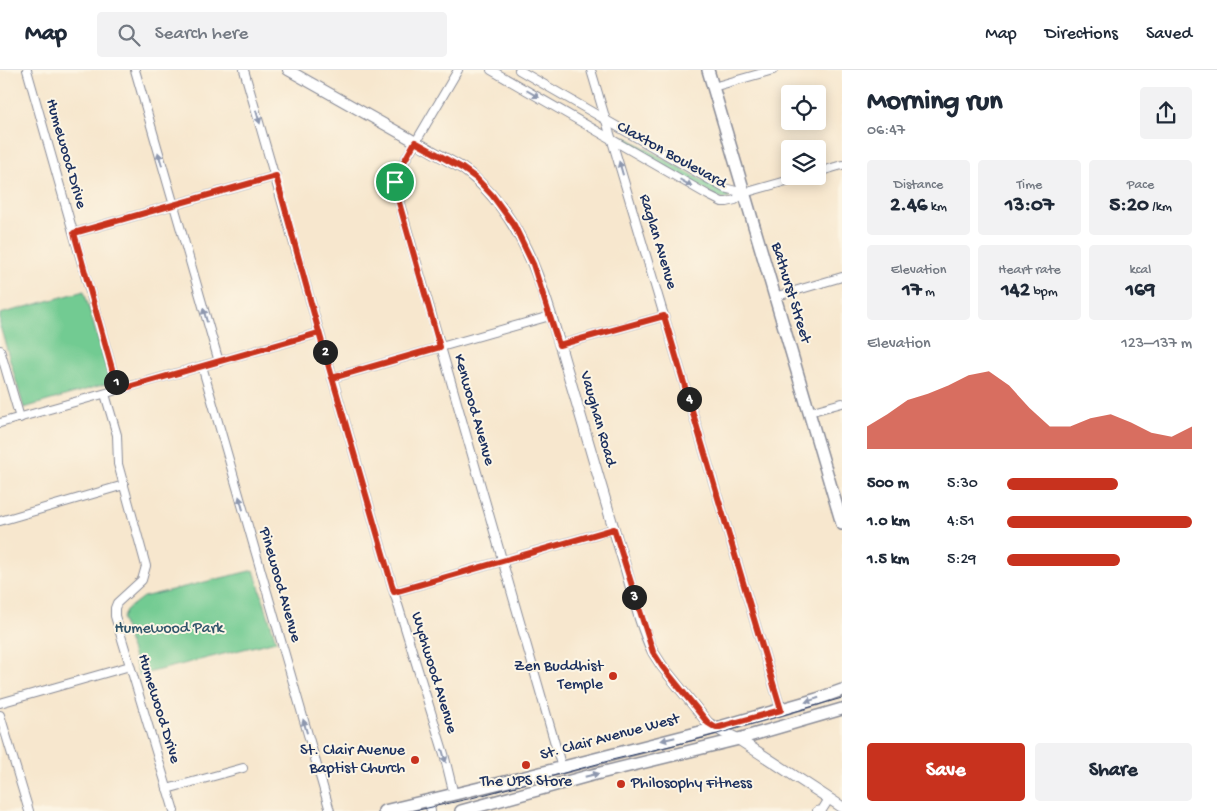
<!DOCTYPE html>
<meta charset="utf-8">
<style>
body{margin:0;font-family:"Gochi Hand",sans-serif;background:#f2f2f3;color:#1f2937;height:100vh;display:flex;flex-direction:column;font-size:19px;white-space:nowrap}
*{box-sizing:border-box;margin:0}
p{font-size:16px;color:#747a83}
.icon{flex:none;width:28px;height:28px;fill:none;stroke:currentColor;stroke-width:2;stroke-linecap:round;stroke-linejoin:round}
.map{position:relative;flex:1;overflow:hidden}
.drawer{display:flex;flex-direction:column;background:#fff;width:375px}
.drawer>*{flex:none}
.controls{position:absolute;left:781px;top:15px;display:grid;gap:10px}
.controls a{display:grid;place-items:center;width:45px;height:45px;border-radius:5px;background:#fff;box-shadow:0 2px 12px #0003;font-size:25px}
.pin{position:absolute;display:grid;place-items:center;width:42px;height:42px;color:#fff;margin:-21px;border:2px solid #fff;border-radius:50%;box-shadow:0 1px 5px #0007}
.km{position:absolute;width:25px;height:25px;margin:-12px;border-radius:50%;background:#222;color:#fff;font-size:14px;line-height:25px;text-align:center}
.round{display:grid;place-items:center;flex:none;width:52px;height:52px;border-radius:5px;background:#f2f2f3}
.overview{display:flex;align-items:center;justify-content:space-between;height:85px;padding:0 25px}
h1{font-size:28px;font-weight:700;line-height:38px}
.figures{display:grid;grid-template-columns:repeat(3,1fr);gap:8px;height:85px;padding:5px 25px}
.figures div{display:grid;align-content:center;border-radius:5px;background:#f2f2f3;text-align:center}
.figures b{font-size:21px;font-weight:700}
.figures small{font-size:14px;font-weight:400}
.figures p{font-size:14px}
.chart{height:140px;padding:10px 25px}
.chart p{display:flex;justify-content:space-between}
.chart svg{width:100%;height:90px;margin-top:5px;fill:#c8321e;opacity:.7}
.primary-button{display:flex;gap:10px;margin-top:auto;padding:10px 25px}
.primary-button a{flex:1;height:58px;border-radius:5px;background:#c8321e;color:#fff;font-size:20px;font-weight:700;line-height:58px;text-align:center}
.primary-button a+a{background:#f2f2f3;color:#1f2937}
ul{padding:0 25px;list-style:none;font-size:16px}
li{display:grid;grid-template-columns:80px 60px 1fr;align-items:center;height:38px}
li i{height:12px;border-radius:6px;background:#c8321e}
header{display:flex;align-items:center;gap:30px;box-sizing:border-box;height:70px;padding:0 25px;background:#fff;border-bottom:1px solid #e0e1e3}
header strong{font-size:24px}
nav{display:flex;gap:28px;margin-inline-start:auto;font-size:18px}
.search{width:350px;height:45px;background:#f2f2f3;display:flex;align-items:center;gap:12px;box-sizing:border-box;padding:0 18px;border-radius:5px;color:#747a83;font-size:19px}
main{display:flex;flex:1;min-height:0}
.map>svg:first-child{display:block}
.green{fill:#72cb92;stroke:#467d78}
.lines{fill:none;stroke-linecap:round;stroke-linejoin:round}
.minor-casing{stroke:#898b96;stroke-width:10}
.tertiary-casing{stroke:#898b96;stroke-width:12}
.secondary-casing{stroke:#898b96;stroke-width:14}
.minor{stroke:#fff;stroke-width:8}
.tertiary{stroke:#fff;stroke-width:10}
.secondary{stroke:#fff;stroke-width:11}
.tram{stroke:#1b2f5e;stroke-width:1}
.oneway{fill:#8d97ae}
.route-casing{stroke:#fff;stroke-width:10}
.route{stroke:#c8321e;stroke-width:6}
.poi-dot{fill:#c8321e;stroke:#fcf5e5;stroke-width:2}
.labels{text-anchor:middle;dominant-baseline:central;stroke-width:4;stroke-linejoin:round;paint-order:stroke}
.street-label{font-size:16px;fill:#1b2f5e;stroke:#fcf5e5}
.park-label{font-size:16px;fill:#31566b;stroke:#fcf5e5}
.poi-label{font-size:16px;fill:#1b2f5e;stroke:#fcf5e5;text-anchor:end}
</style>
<header>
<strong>Map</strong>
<div class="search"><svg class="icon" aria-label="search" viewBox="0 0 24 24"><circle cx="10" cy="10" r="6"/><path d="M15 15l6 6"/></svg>Search here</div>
<nav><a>Map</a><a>Directions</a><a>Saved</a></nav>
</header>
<main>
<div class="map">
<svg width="842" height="741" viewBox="0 0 842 741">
<rect width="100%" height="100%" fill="#fcf5e5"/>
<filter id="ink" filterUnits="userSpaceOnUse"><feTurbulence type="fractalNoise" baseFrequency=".02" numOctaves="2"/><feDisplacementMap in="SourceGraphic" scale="10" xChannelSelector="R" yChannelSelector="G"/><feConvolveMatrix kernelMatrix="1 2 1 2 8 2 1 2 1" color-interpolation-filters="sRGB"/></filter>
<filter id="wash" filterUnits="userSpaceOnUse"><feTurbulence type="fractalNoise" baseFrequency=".0096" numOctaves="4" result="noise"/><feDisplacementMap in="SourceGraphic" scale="20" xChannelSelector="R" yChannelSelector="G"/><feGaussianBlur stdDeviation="1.12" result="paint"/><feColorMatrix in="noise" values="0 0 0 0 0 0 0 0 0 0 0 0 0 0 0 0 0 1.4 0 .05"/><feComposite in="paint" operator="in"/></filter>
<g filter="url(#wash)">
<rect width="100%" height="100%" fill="#f7e7ce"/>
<g class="green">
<path d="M 624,66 L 705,112 L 710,113 L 731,127 L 727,129 L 719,128 L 628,75 L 629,74 L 624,70 Z"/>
<path d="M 84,221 L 109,308 L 109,313 L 24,338 L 0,256 L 0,244 Z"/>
<path d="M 254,500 L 276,571 L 139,605 L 122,549 L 126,540 L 143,527 Z"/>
</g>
</g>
<g filter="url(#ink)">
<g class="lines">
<defs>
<g id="minor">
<path d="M 27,0 L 118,320"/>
<path d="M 135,0 L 219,292"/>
<path d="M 244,0 L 394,522 L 444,684 L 454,725"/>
<path d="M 458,0 L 401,97 L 397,105 L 395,117 L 562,698"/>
<path d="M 491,0 L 708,125 L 722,132 L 727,132 L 735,130 L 744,123 L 804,106"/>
<path d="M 519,0 L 724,118 L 744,123"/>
<path d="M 591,0 L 781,640"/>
<path d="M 713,17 L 773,0"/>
<path d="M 818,102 L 842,95"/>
<path d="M 74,163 L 276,106"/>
<path d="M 774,227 L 842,207"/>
<path d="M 559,275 L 664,246"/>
<path d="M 0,280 L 20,348"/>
<path d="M 202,296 L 330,741"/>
<path d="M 332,308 L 550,246"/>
<path d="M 105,324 L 117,365 L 118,394 L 146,496 L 142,510 L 117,533 L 115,538 L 115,546 L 174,741"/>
<path d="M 809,342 L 842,333"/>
<path d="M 0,353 L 319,263"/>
<path d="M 0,451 L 124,415"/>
<path d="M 394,522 L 614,459"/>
<path d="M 0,633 L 130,596"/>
<path d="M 0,645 L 29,741"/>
<path d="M 167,719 L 243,698"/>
<path d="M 428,730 L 431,741"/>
<path d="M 817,741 L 822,740 L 829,729"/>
</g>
<path id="tertiary" d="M 288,0 L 462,98 C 527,145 546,229 568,303 C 587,367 605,431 625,496 C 633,524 640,555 653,582 L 662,596 L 708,653 L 723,662 L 738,669 L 842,737"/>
<g id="secondary">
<path d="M 708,0 L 842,454"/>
<path d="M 384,741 L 513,710 L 716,658 L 817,629 L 842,620"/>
<path d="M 461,741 L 588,706 L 735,670 L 842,639"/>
</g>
</defs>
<use href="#minor" class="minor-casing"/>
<use href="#tertiary" class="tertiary-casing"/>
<use href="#secondary" class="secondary-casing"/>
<use href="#minor" class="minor"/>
<use href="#tertiary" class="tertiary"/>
<use href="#secondary" class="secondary"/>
<path class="tram" d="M 414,741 L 468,729 L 612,690 L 703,668 L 842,628"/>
</g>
<defs><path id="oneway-solid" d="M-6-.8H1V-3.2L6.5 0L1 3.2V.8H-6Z" transform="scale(1.25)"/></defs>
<g class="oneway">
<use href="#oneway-solid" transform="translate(533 24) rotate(30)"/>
<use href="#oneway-solid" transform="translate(258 47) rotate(73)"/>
<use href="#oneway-solid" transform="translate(160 89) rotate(-106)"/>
<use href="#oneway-solid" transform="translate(621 98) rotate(-106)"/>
<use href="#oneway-solid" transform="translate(686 113) rotate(30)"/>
<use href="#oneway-solid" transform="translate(205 245) rotate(-106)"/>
<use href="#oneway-solid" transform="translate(241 433) rotate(-106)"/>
<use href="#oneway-solid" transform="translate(812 630) rotate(163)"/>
<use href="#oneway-solid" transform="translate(305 656) rotate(-106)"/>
<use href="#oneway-solid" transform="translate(668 669) rotate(167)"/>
<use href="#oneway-solid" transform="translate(444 686) rotate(74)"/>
<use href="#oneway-solid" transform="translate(592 705) rotate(-14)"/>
</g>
</g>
<g class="lines" filter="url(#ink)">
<defs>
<path id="route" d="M 395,112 L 396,122 L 440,277 L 332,308 L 319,263 L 118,320 L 74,163 L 276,106 L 317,255 C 343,344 368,433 394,522 L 614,459 L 653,582 L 662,596 L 708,653 L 716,658 L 781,640 L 664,246 L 559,275 L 533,194 L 514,155 L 492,125 L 476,108 L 462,98 L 415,72 L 401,97 L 395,112"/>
</defs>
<use href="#route" class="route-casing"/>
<use href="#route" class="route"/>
</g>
<g class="poi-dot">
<circle cx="613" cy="606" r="5"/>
<circle cx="415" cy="690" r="5"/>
<circle cx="526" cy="695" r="5"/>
<circle cx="621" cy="714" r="5"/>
</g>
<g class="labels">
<g class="street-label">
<text transform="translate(65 84) rotate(74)">Humewood Drive</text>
<text transform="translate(671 86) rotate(29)">Claxton Boulevard</text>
<text transform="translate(657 172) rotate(73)">Raglan Avenue</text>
<text transform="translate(790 223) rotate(73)">Bathurst Street</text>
<text transform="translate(473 340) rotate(74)">Kenwood Avenue</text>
<text transform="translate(597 349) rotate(74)">Vaughan Road</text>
<text transform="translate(279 515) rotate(74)">Pinewood Avenue</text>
<text transform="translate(433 603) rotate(73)">Wychwood Avenue</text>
<text transform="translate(158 639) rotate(73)">Humewood Drive</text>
<text transform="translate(610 668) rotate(-15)">St. Clair Avenue West</text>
</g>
<g class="park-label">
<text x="169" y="559">Humewood Park</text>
</g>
<g class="poi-label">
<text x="603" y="597">Zen Buddhist<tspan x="603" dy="18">Temple</tspan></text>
<text x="405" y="681">St. Clair Avenue<tspan x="405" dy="18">Baptist Church</tspan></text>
<text x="526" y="712" text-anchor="middle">The UPS Store</text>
<text x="631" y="714" text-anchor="start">Philosophy Fitness</text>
</g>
</g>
</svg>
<div class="controls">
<a><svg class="icon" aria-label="locate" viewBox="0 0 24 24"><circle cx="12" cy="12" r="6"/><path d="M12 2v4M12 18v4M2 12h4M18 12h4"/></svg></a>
<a><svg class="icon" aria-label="layers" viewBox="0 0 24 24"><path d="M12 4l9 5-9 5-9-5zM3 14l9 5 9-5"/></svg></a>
</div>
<div class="pin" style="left:395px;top:112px;background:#1e9e55"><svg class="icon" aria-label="arrive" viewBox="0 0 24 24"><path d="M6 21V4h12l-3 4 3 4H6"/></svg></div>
<b class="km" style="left:116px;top:312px">1</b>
<b class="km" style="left:325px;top:282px">2</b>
<b class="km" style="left:634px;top:527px">3</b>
<b class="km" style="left:689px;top:329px">4</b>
</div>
<section class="drawer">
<div class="overview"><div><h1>Morning run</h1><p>06:47</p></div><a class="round"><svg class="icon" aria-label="share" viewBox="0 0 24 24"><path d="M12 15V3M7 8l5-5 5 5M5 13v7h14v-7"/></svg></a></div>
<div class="figures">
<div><p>Distance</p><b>2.46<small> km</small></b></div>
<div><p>Time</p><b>13:07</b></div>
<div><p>Pace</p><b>5:20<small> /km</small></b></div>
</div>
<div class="figures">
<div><p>Elevation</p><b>17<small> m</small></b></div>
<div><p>Heart rate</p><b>142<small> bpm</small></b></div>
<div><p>kcal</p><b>169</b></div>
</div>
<div class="chart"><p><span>Elevation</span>123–137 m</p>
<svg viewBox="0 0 160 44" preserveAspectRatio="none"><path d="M0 44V33L10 27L20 20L30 17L40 13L50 8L60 6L70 13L80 24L90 33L100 33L110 29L120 27L130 31L140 36L150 38L160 33V44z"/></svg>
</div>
<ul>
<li><b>500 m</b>5:30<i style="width:60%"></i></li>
<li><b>1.0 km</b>4:51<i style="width:100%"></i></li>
<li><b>1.5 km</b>5:29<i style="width:61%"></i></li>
</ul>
<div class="primary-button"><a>Save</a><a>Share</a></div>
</section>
</main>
